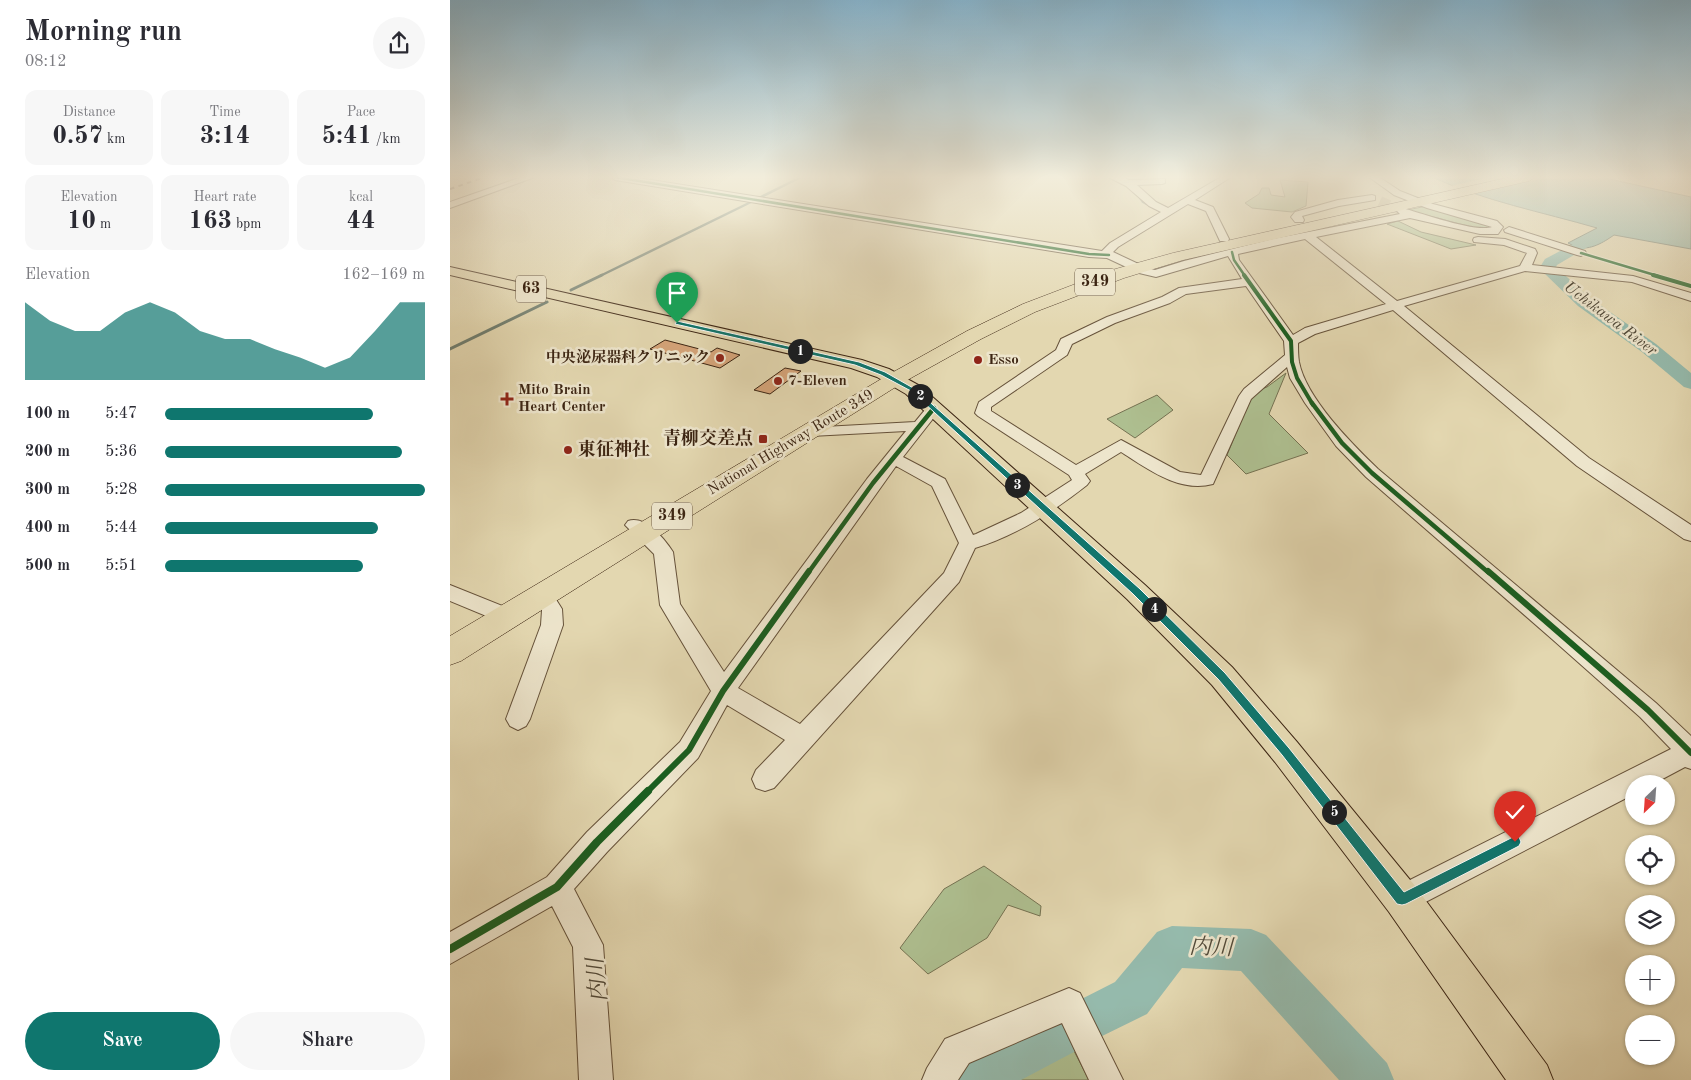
<!DOCTYPE html>
<meta charset="utf-8">
<style>
body{margin:0;font-family:"Old Standard TT","Noto Serif JP",serif;background:#f7f7f7;color:#2b2b33;height:100vh;display:flex;flex-direction:column;font-size:19px;white-space:nowrap}
*{box-sizing:border-box;margin:0}
p{font-size:16px;color:#7c7c81}
.icon{flex:none;width:28px;height:28px;fill:none;stroke:currentColor;stroke-width:2;stroke-linecap:round;stroke-linejoin:round}
.map{position:relative;flex:1;overflow:hidden}
.drawer{display:flex;flex-direction:column;background:#fff;width:450px}
.drawer>*{flex:none}
.needle{width:32px;rotate:205deg}
.controls{position:absolute;left:1175px;top:775px;display:grid;gap:10px}
.controls a{display:grid;place-items:center;width:50px;height:50px;border-radius:50%;background:#fff;box-shadow:0 1px 4px #0004;font-size:25px}
.pin{position:absolute;display:grid;place-items:center;width:42px;height:42px;color:#fff;margin:-51px -21px;border-radius:50% 50% 50% 0;rotate:-45deg;box-shadow:0 0 5px #0007}
.pin .icon{rotate:45deg}
.km{position:absolute;width:25px;height:25px;margin:-12px;border-radius:50%;background:#222;color:#fff;font-size:14px;line-height:25px;text-align:center}
.round{display:grid;place-items:center;flex:none;width:52px;height:52px;border-radius:26px;background:#f7f7f7}
.summary{display:flex;align-items:center;justify-content:space-between;height:85px;padding:0 25px}
h1{font-size:28px;font-weight:700;line-height:38px}
.metrics{display:grid;grid-template-columns:repeat(3,1fr);gap:8px;height:85px;padding:5px 25px}
.metrics div{display:grid;align-content:center;border-radius:12px;background:#f7f7f7;text-align:center}
.metrics b{font-size:25px;font-weight:700}
.metrics small{font-size:14px;font-weight:400}
.metrics p{font-size:14px}
.chart{height:140px;padding:10px 25px}
.chart p{display:flex;justify-content:space-between}
.chart svg{width:100%;height:90px;margin-top:5px;fill:#0f766e;opacity:.7}
.button{display:flex;gap:10px;margin-top:auto;padding:10px 25px}
.button a{flex:1;height:58px;border-radius:30px;background:#0f766e;color:#fff;font-size:20px;font-weight:700;line-height:58px;text-align:center}
.button a+a{background:#f7f7f7;color:#2b2b33}
ul{padding:0 25px;list-style:none;font-size:16px}
li{display:grid;grid-template-columns:80px 60px 1fr;align-items:center;height:38px}
li i{height:12px;border-radius:6px;background:#0f766e}
main{display:flex;flex:1;min-height:0}
.map>svg:first-child{display:block}
.green{fill:#aebf90;stroke:#757252}
.water{fill:#95baac;stroke:#717e6f}
.pier{fill:#e3d7b0}
.lines{fill:none;stroke-linecap:round;stroke-linejoin:round}
.stream-far1{stroke:#717e6f;stroke-width:2.5}
.stream{stroke:#717e6f;stroke-width:3}
.river{fill:#95baac;fill-rule:evenodd}
.building{fill:#d5a479;stroke:#3c2513}
.minor-tunnel{stroke:#c2b391;stroke-width:10;stroke-dasharray:10 5;stroke-linecap:butt}
.minor-casing{stroke:#66523a;stroke-width:2}
.major-casing{stroke:#3c2513;stroke-width:2}
.highway-casing{stroke:#3c2513;stroke-width:1}
.minor{fill:#ede5cc;fill-rule:evenodd}
.major{fill:#e3d7b0;fill-rule:evenodd}
.highway{fill:#e3d7b0;fill-rule:evenodd}
.rail{stroke:#3c2513;stroke-width:2;stroke-dasharray:4.5 4.5;stroke-linecap:butt}
.cycleway-far4-casing{stroke:#ede5cc;stroke-width:4.5}
.cycleway-far3-casing{stroke:#ede5cc;stroke-width:5.5}
.cycleway-far2-casing{stroke:#ede5cc;stroke-width:8}
.cycleway-far1-casing{stroke:#ede5cc;stroke-width:9}
.cycleway-casing{stroke:#ede5cc;stroke-width:11}
.cycleway-far4{stroke:#1b5e20;stroke-width:2.5}
.cycleway-far3{stroke:#1b5e20;stroke-width:4}
.cycleway-far2{stroke:#1b5e20;stroke-width:4.5}
.cycleway-far1{stroke:#1b5e20;stroke-width:6}
.cycleway{stroke:#1b5e20;stroke-width:8}
.route{fill:#0f766e;stroke:#fff}
.poi-dot{fill:#8f2418;stroke:#ede5cc;stroke-width:2}
.labels{text-anchor:middle;dominant-baseline:central;stroke-width:5;stroke-linejoin:round;paint-order:stroke}
.far-poi-label{font-size:15px;font-weight:bold;fill:#3c2513;stroke:#ede5cc;text-anchor:start}
.far-street-label{font-size:15px;fill:#3c2513;stroke:#ede5cc}
.shield{fill:#ede5cc;stroke:#715f4a;stroke-width:1}
.shield-label{font-size:16px;font-weight:bold;fill:#3c2513}
.far-water-label{font-size:16px;font-style:italic;fill:#524a39;stroke:#ede5cc}
.poi-label{font-size:18px;font-weight:bold;fill:#3c2513;stroke:#ede5cc;text-anchor:end}
.near-water-label{font-size:22px;font-style:italic;fill:#524a39;stroke:#ede5cc}
</style>
<main>
<section class="drawer">
<div class="summary"><div><h1>Morning run</h1><p>08:12</p></div><a class="round"><svg class="icon" aria-label="share" viewBox="0 0 24 24"><path d="M12 15V3M7 8l5-5 5 5M5 13v7h14v-7"/></svg></a></div>
<div class="metrics">
<div><p>Distance</p><b>0.57<small> km</small></b></div>
<div><p>Time</p><b>3:14</b></div>
<div><p>Pace</p><b>5:41<small> /km</small></b></div>
</div>
<div class="metrics">
<div><p>Elevation</p><b>10<small> m</small></b></div>
<div><p>Heart rate</p><b>163<small> bpm</small></b></div>
<div><p>kcal</p><b>44</b></div>
</div>
<div class="chart"><p><span>Elevation</span>162–169 m</p>
<svg viewBox="0 0 160 44" preserveAspectRatio="none"><path d="M0 44V6L10 15L20 20L30 20L40 11L50 6L60 11L70 20L80 24L90 24L100 29L110 33L120 38L130 33L140 20L150 6L160 6V44z"/></svg>
</div>
<ul>
<li><b>100 m</b>5:47<i style="width:80%"></i></li>
<li><b>200 m</b>5:36<i style="width:91%"></i></li>
<li><b>300 m</b>5:28<i style="width:100%"></i></li>
<li><b>400 m</b>5:44<i style="width:82%"></i></li>
<li><b>500 m</b>5:51<i style="width:76%"></i></li>
</ul>
<div class="button"><a>Save</a><a>Share</a></div>
</section>
<div class="map">
<svg width="1241" height="1080" viewBox="0 0 1241 1080">
<rect width="100%" height="100%" fill="#e3d7b0"/>
<filter id="stains"><feTurbulence type="fractalNoise" baseFrequency=".004" numOctaves="4"/><feColorMatrix values="0 0 0 0 .2 0 0 0 0 .09 0 0 0 0 .02 0 0 0 .5 -.17"/></filter>
<radialGradient id="worn" r=".72"><stop offset=".6" stop-color="#630" stop-opacity="0"/><stop offset="1" stop-color="#630" stop-opacity=".3"/></radialGradient>
<g class="green">
<path d="M 830,180 L 858,182 L 856,206 L 842,212 L 802,208 L 795,203 L 809,194 L 812,188 L 819,188 L 821,195 L 835,197 Z"/>
<path d="M 977,206 L 1043,225 L 1043,228 L 1033,230 L 957,210 Z"/>
<path d="M 948,221 L 971,232 L 1026,245 L 1001,249 L 937,224 Z"/>
<path d="M 836,373 L 819,414 L 858,453 L 796,474 L 777,455 L 803,392 L 817,387 Z"/>
<path d="M 707,395 L 723,410 L 685,438 L 657,419 Z"/>
<path d="M 534,866 L 591,906 L 590,916 L 558,905 L 537,938 L 478,974 L 450,948 L 494,889 Z"/>
<path d="M 623,1049 L 639,1080 L 562,1080 Z"/>
</g>
<path class="water" d="M 982,177 L 1150,177 L 1241,197 L 1241,249 L 1164,235 C 1154,242 1140,251 1127,247 L 1119,251 L 1116,251 L 1126,247 L 1118,243 L 1147,228 C 1092,212 1034,201 982,177 Z"/>
<path class="pier" d="M 1040,177 L 1097,177 L 1019,195 L 997,187 Z"/>
<g class="lines">
<g class="stream-far1">
<path d="M 689,196 L 693,202 L 704,208"/>
<path d="M 307,199 L 351,177"/>
<path d="M 150,276 L 303,201"/>
</g>
<g class="stream">
<path d="M 121,290 L 152,275"/>
<path d="M 0,349 L 97,302"/>
</g>
<g class="river">
<path d="M 1148,231 L 1153,232 L 1155,235 L 1153,238 L 1107,265 L 1106,267 L 1140,298 L 1206,344 L 1241,373 L 1241,389 L 1234,387 L 1192,352 L 1128,306 L 1093,272 L 1090,267 L 1095,259 Z"/>
<path d="M 722,926 L 801,929 L 816,935 L 937,1063 L 944,1080 L 889,1080 L 791,971 L 732,968 L 697,1014 L 642,1041 L 641,1043 L 571,1080 L 499,1080 L 506,1063 L 665,982 L 707,932 Z"/>
</g>
</g>
<g class="building">
<path d="M 215,340 L 261,352 L 267,348 L 290,355 L 270,368 L 200,349 Z"/>
<path d="M 335,368 L 351,371 L 320,394 L 304,390 Z"/>
</g>
<g class="lines">
<path class="minor-tunnel" d="M 930,201 L 952,211"/>
<defs>
<g id="minor">
<path d="M 72,177 L 85,177 L 0,208 L 0,202 Z"/>
<path d="M 161,177 L 182,177 L 652,251 L 660,243 L 711,212 L 699,206 L 676,186 L 658,177 L 672,177 L 679,180 L 715,179 L 715,183 L 712,184 L 687,185 L 706,202 L 718,208 L 771,177 L 781,177 L 745,200 L 763,207 L 779,239 L 778,241 L 770,241 L 756,211 L 738,204 L 668,247 L 663,252 L 697,268 L 705,270 L 734,261 L 823,239 L 950,214 L 947,211 L 952,208 C 971,213 1026,233 1042,227 L 977,208 L 944,195 L 919,177 L 929,177 L 950,191 L 983,204 L 1047,221 L 1053,227 L 1048,234 L 1030,234 L 960,218 L 866,237 L 947,301 L 1070,266 L 1077,253 L 1054,245 L 1024,242 L 1023,240 L 1024,238 L 1028,237 L 1055,239 L 1085,249 L 1087,253 L 1082,265 L 1183,276 L 1241,293 L 1241,301 L 1182,282 L 1075,271 L 954,306 L 1139,458 L 1241,525 L 1241,541 L 1234,539 L 1127,466 L 943,310 L 865,334 L 848,343 C 848,349 848,356 849,362 C 856,398 902,444 928,469 L 1206,703 L 1241,736 L 1241,769 L 1235,767 L 1203,784 L 1184,784 L 1184,794 L 962,909 L 952,913 L 942,909 L 938,899 L 942,889 L 1221,749 L 1190,717 L 1102,639 L 916,477 L 886,446 L 855,403 L 840,378 L 837,367 L 801,399 L 763,484 C 729,493 698,469 671,452 L 635,474 L 640,481 L 637,485 C 604,511 566,536 525,548 L 509,582 L 324,788 L 315,791 L 306,788 L 302,779 L 306,770 L 335,740 L 277,705 L 248,758 L 157,852 L 124,889 L 153,945 L 163,1080 L 129,1080 L 123,947 L 102,906 L 0,964 L 0,932 L 97,877 L 137,832 L 230,742 L 261,691 L 210,605 L 204,554 L 175,525 L 178,521 C 195,515 214,538 223,552 L 230,604 L 274,672 L 417,479 L 456,431 L 361,436 L 355,434 L 353,431 L 355,428 L 465,422 L 479,405 L 489,405 L 492,408 L 489,411 L 453,457 L 495,479 L 523,535 L 526,534 L 571,513 L 622,480 L 619,475 L 528,416 L 525,413 L 529,402 L 606,350 L 611,339 L 657,317 L 712,297 L 729,288 L 792,279 L 778,256 L 706,277 L 689,273 L 657,258 L 639,257 L 165,180 ZM 855,239 L 936,304 L 855,328 L 843,335 L 789,260 L 788,254 ZM 796,286 L 834,341 L 835,355 L 794,389 L 789,396 L 751,475 L 730,472 L 671,440 L 626,465 L 541,411 L 541,407 L 617,355 L 622,344 L 665,323 L 720,303 L 736,294 ZM 446,466 L 482,486 L 509,543 L 494,573 L 350,724 L 288,688 Z"/>
<path d="M 922,195 L 925,196 L 925,200 L 889,206 L 852,216 L 854,220 L 853,222 L 845,222 L 841,217 L 845,212 L 888,200 Z"/>
<path d="M 1059,227 L 1135,251 L 1136,253 L 1131,256 L 1127,255 L 1055,232 L 1054,230 Z"/>
<path d="M 0,585 L 65,611 L 68,617 L 65,623 L 58,625 L 0,601 Z"/>
<path d="M 93,587 L 100,590 L 112,609 L 113,625 L 80,719 L 76,726 L 68,730 L 60,726 L 56,719 L 91,625 L 92,610 L 83,595 L 86,590 Z"/>
<path d="M 619,988 L 630,993 L 673,1080 L 639,1080 L 612,1023 L 519,1063 L 508,1080 L 472,1080 L 477,1068 L 495,1039 Z"/>
</g>
<path id="major" d="M 0,267 L 412,360 L 439,369 L 470,386 L 695,585 L 782,667 L 847,742 L 965,886 L 1097,1065 L 1103,1080 L 1056,1080 L 939,912 L 825,762 L 762,685 L 677,599 L 456,394 L 427,377 L 401,368 L 0,275 Z"/>
<path id="highway" d="M 1061,177 L 1085,177 L 1079,181 L 733,260 L 674,278 L 585,312 L 531,339 L 452,383 L 11,661 L 0,665 L 0,636 L 438,375 L 517,331 L 573,304 L 662,270 L 723,253 Z"/>
</defs>
<use href="#minor" class="minor-casing"/>
<use href="#major" class="major-casing"/>
<use href="#highway" class="highway-casing"/>
<use href="#minor" class="minor"/>
<use href="#major" class="major"/>
<use href="#highway" class="highway"/>
<path class="rail" d="M 0,189 L 35,177"/>
<defs>
<g id="cycleway-far4">
<path d="M 165,177 L 639,254 L 659,255"/>
<path d="M 782,252 L 784,260 L 795,276"/>
<path d="M 1131,253 L 1208,276"/>
</g>
<g id="cycleway-far3">
<path d="M 794,275 L 841,341 L 842,362 L 847,378 L 863,405"/>
<path d="M 1203,275 L 1241,286"/>
</g>
<g id="cycleway-far2">
<path d="M 862,403 L 892,443 L 922,473 L 1039,573"/>
<path d="M 358,573 L 423,483 L 484,408"/>
</g>
<g id="cycleway-far1">
<path d="M 1038,571 L 1198,710 L 1241,753"/>
<path d="M 196,793 L 239,750 L 273,691 L 359,571"/>
</g>
<path id="cycleway" d="M 0,949 L 107,887 L 147,842 L 198,791"/>
</defs>
<use href="#cycleway-far4" class="cycleway-far4-casing"/>
<use href="#cycleway-far3" class="cycleway-far3-casing"/>
<use href="#cycleway-far2" class="cycleway-far2-casing"/>
<use href="#cycleway-far1" class="cycleway-far1-casing"/>
<use href="#cycleway" class="cycleway-casing"/>
<use href="#cycleway-far4" class="cycleway-far4"/>
<use href="#cycleway-far3" class="cycleway-far3"/>
<use href="#cycleway-far2" class="cycleway-far2"/>
<use href="#cycleway-far1" class="cycleway-far1"/>
<use href="#cycleway" class="cycleway"/>
</g>
<linearGradient id="sky" x2="0" y2="1"><stop stop-color="#87b6d0"/><stop offset="0.54" stop-color="#f2eddb"/><stop offset="1" stop-color="#f2eddb" stop-opacity="0"/></linearGradient>
<rect width="1241" height="328" fill="url(#sky)"/>
<path class="route" d="M 227,321 L 409,362 L 435,372 L 465,389 L 690,589 L 775,673 L 839,748 L 954,892 L 1065,836 L 1069,837 L 1071,842 L 1069,846 L 956,904 L 952,905 L 947,904 L 832,755 L 768,679 L 683,594 L 461,391 L 431,375 L 405,365 L 225,324 Z"/>
<g class="poi-dot">
<circle cx="270" cy="358" r="5"/>
<circle cx="528" cy="360" r="5"/>
<circle cx="328" cy="381" r="5"/>
<path d="M54.5 391.5h5v5h5v5h-5v5h-5v-5h-5v-5h5z"/>
<rect x="308" y="434" width="10" height="10" rx="2.5"/>
<circle cx="118" cy="450" r="5"/>
</g>
<g class="labels">
<g class="far-poi-label">
<text x="260" y="358" text-anchor="end">中央泌尿器科クリニック</text>
<text x="538" y="360">Esso</text>
<text x="338" y="381">7-Eleven</text>
<text x="68" y="390">Mito Brain<tspan x="68" dy="17">Heart Center</tspan></text>
</g>
<g class="far-street-label">
<text transform="translate(341 443) rotate(-31)">National Highway Route 349</text>
</g>
<g class="shield">
<rect x="625" y="268.5" width="40" height="27" rx="4"/>
<rect x="66" y="275.5" width="30" height="27" rx="4"/>
<rect x="202" y="502.5" width="40" height="27" rx="4"/>
</g>
<g class="shield-label">
<text x="645" y="282">349</text>
<text x="81" y="289">63</text>
<text x="222" y="516">349</text>
</g>
<g class="far-water-label">
<text transform="translate(1160 319) rotate(37)">Uchikawa River</text>
</g>
<g class="poi-label">
<text x="303" y="439">青柳交差点</text>
<text x="128" y="450" text-anchor="start">東征神社</text>
</g>
<g class="near-water-label">
<text transform="translate(761 948) rotate(2)">内川</text>
<text transform="translate(148 980) rotate(-96)">内川</text>
</g>
</g>
<rect width="100%" height="100%" filter="url(#stains)"/>
<rect width="100%" height="100%" fill="url(#worn)"/>
</svg>
<div class="controls">
<a><svg class="needle" viewBox="-14 -14 28 28"><path d="M0-13l5 13h-10z" fill="#e53935"/><path d="M0 13l5-13h-10z" fill="#7c7c81"/></svg></a>
<a><svg class="icon" aria-label="locate" viewBox="0 0 24 24"><circle cx="12" cy="12" r="6"/><path d="M12 2v4M12 18v4M2 12h4M18 12h4"/></svg></a>
<a><svg class="icon" aria-label="layers" viewBox="0 0 24 24"><path d="M12 4l9 5-9 5-9-5zM3 14l9 5 9-5"/></svg></a>
<a>+</a>
<a>−</a>
</div>
<div class="pin" style="left:227px;top:323px;background:#1e9e55"><svg class="icon" aria-label="arrive" viewBox="0 0 24 24"><path d="M6 21V4h12l-3 4 3 4H6"/></svg></div>
<div class="pin" style="left:1065px;top:842px;background:#d93025"><svg class="icon" aria-label="check" viewBox="0 0 24 24"><path d="M5 12l5 5 9-10"/></svg></div>
<b class="km" style="left:350px;top:351px">1</b>
<b class="km" style="left:470px;top:396px">2</b>
<b class="km" style="left:567px;top:485px">3</b>
<b class="km" style="left:704px;top:609px">4</b>
<b class="km" style="left:884px;top:812px">5</b>
</div>
</main>
